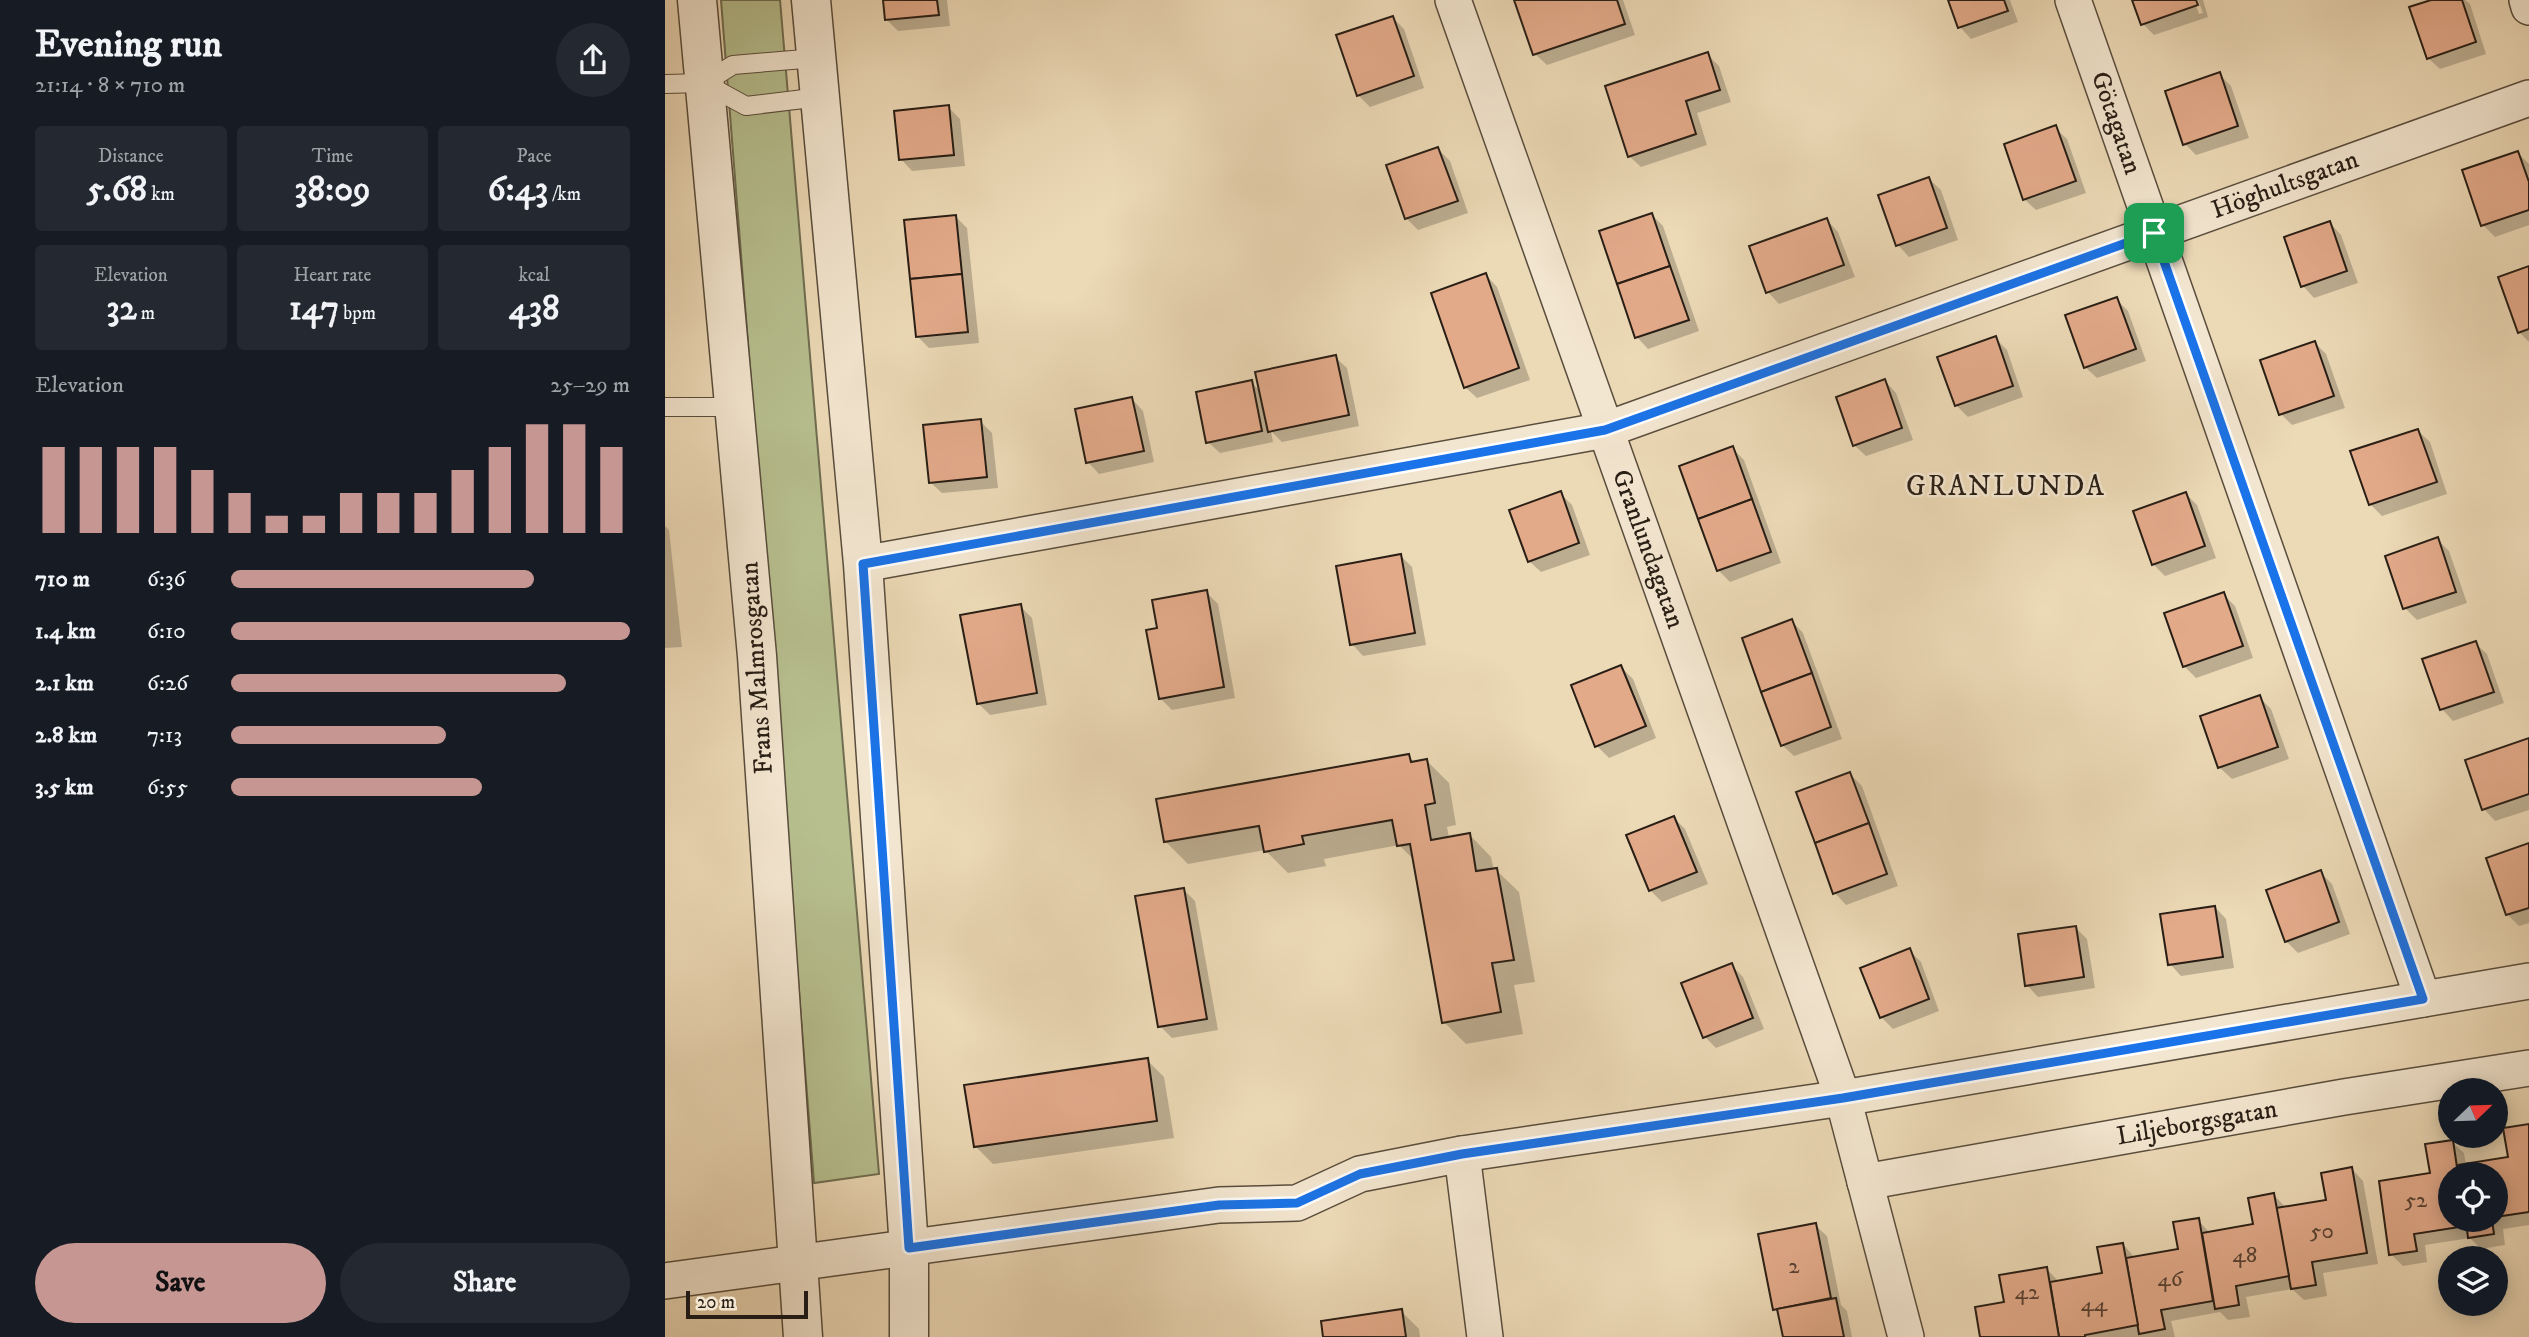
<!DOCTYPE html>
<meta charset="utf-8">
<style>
body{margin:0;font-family:"IM FELL DW Pica",serif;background:#242831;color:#f1f3f6;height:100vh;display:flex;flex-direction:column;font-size:26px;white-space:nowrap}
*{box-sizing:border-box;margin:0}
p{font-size:23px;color:#9ea1a6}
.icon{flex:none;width:38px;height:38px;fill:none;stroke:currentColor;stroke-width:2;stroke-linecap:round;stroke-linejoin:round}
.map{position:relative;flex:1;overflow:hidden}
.sheet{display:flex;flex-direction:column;background:#171b24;width:665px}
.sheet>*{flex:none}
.needle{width:46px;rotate:67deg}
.fabs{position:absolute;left:1773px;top:1078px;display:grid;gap:14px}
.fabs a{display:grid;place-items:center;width:70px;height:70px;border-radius:50%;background:#171b24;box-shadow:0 4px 18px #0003;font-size:35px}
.scale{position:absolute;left:21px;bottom:18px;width:122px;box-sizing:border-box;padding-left:7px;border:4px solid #281e15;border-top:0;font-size:19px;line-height:24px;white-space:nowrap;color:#281e15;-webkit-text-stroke:5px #f3e6d0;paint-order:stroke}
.pin{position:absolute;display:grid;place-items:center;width:60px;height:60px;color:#fff;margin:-30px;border-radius:14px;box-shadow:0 4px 10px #0006}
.round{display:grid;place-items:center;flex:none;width:74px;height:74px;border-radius:37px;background:#242831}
.overview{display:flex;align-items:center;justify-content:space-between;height:119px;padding:0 35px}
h1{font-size:38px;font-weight:700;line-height:52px}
.figures{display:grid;grid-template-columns:repeat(3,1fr);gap:10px;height:119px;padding:7px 35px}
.figures div{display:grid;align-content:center;border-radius:7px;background:#242831;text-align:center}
.figures b{font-size:35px;font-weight:700}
.figures small{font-size:19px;font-weight:400}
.figures p{font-size:19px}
.chart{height:196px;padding:14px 35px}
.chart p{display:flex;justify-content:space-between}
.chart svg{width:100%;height:126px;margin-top:7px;stroke:#c59692;stroke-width:6}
.cta{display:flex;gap:14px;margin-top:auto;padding:14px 35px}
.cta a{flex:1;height:80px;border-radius:42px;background:#c59692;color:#111;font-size:28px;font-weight:700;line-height:80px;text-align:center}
.cta a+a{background:#242831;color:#f1f3f6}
ul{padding:0 35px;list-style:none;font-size:23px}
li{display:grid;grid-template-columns:112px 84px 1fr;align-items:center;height:52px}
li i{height:18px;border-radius:9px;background:#c59692}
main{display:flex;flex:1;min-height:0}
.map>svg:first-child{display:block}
.green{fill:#b7bf8f;stroke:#706e52;stroke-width:2}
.shadow{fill:#0003;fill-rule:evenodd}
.building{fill:#e3aa8a;stroke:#281e15;stroke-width:2}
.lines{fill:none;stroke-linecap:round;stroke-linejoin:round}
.service-casing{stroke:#594d3d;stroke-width:20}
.minor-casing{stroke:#594d3d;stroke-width:38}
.tertiary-casing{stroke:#594d3d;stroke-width:41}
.service{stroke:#f3e6d0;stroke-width:18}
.minor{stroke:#f3e6d0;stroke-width:35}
.tertiary{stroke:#f3e6d0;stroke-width:38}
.route-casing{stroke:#fff;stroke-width:14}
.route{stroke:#1a73e8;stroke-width:9}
.labels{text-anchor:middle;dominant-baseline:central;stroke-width:5;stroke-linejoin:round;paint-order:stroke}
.number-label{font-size:23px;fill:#574132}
.street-label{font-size:26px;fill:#281e15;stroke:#f3e6d0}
.neighbourhood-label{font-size:28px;letter-spacing:2px;fill:#281e15;stroke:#f3e6d0}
</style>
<main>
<section class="sheet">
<div class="overview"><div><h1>Evening run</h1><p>21:14 · 8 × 710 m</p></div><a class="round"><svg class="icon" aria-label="share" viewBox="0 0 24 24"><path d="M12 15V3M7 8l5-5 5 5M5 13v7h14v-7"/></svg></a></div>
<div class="figures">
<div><p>Distance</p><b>5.68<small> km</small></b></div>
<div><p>Time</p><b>38:09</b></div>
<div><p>Pace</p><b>6:43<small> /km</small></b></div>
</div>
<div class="figures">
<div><p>Elevation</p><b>32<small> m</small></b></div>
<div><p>Heart rate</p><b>147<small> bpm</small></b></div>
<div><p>kcal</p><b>438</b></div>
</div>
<div class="chart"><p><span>Elevation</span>25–29 m</p>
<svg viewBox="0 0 160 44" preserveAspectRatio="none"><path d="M5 44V14M15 44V14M25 44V14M35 44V14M45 44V22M55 44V30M65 44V38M75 44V38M85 44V30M95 44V30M105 44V30M115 44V22M125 44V14M135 44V6M145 44V6M155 44V14"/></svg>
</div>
<ul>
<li><b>710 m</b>6:36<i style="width:76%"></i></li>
<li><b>1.4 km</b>6:10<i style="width:100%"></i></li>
<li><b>2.1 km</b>6:26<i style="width:84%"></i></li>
<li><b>2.8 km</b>7:13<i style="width:54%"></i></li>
<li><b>3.5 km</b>6:55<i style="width:63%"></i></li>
</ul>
<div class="cta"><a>Save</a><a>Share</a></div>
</section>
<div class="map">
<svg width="1864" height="1337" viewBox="0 0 1864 1337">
<rect width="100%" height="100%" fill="#ecd9b6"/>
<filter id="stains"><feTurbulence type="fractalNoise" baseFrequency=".00286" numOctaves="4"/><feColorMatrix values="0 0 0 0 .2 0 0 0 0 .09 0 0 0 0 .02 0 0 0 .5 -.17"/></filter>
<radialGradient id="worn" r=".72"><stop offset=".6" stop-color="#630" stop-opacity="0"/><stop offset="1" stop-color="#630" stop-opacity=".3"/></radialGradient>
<path class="green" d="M 56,0 L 115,0 L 214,1174 L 149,1183 Z"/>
<g class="shadow">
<path d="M 220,0 L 282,0 L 285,26 L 233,31 L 222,20 Z"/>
<path d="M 851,0 L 958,0 L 970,35 L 882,65 L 870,54 Z"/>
<path d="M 1285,0 L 1345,0 L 1353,22 L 1306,39 L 1295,27 Z"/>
<path d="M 1469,0 L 1529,0 L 1534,14 L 1538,13 L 1533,0 L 1538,0 L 1543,17 L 1489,35 L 1478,24 Z"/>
<path d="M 1772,0 L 1800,0 L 1805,4 L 1821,54 L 1775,69 L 1763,58 Z"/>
<path d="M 728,18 L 739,29 L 759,88 L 705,107 L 693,95 Z"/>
<path d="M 1042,54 L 1054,66 L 1066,102 L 1032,113 L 1042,145 L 976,167 L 964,156 Z"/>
<path d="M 1554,74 L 1566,86 L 1584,138 L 1531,155 L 1520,144 Z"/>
<path d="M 283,107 L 295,119 L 300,166 L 247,171 L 236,159 Z"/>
<path d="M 1390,128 L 1402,139 L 1421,193 L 1371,210 L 1359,199 Z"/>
<path d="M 773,149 L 785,161 L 803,213 L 753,230 L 741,218 Z"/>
<path d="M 1853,153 L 1864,164 L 1864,225 L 1830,237 L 1818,225 L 1799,171 Z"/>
<path d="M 1264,179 L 1276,190 L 1293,240 L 1244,257 L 1233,245 Z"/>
<path d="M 987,215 L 998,226 L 1034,331 L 983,349 L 972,337 Z"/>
<path d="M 291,217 L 302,228 L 314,343 L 264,348 L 252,336 Z"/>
<path d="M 1162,220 L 1173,232 L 1190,277 L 1114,304 L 1103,292 Z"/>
<path d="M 1665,223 L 1676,235 L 1693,283 L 1649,298 L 1638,286 Z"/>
<path d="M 1864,268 L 1864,342 L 1854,332 Z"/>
<path d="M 821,275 L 832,287 L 865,380 L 812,398 L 800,387 Z"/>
<path d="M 1451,299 L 1463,311 L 1481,361 L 1432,378 L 1420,367 Z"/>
<path d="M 1330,338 L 1342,350 L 1358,397 L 1303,417 L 1291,405 Z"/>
<path d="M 1650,343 L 1661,354 L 1680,408 L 1627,425 L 1616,414 Z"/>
<path d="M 670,357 L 682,368 L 694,426 L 617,442 L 606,431 L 608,442 L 555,453 L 543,442 L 586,382 L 597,393 Z"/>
<path d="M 1220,381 L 1231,393 L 1248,440 L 1201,456 L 1189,445 Z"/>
<path d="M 467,399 L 478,411 L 489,462 L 434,474 L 423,462 Z"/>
<path d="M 315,421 L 327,433 L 333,488 L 277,493 L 265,482 Z"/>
<path d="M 1753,431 L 1765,442 L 1782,494 L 1717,516 L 1705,504 Z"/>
<path d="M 1067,448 L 1079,460 L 1116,563 L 1065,582 L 1053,570 Z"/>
<path d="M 896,494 L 907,505 L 925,555 L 876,572 L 864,561 Z"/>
<path d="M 1521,494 L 1532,505 L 1551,558 L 1500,576 L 1488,564 Z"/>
<path d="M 0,526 L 4,530 L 17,647 L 0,648 Z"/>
<path d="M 1772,539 L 1784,551 L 1802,603 L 1752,620 L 1740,608 L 1722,557 Z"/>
<path d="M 735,555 L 747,567 L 761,645 L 698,656 L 687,644 Z"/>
<path d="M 541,592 L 553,604 L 570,698 L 507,710 L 495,698 Z"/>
<path d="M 1558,594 L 1570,606 L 1588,658 L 1531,678 L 1519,666 Z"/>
<path d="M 355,606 L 367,618 L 382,705 L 325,715 L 313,703 Z"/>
<path d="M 1127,621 L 1138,633 L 1177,739 L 1129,756 L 1117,745 Z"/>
<path d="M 1810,643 L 1822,654 L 1839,703 L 1788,721 L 1777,709 Z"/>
<path d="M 956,667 L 968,679 L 991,738 L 944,758 L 932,746 Z"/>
<path d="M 1594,697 L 1606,709 L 1624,759 L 1567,779 L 1555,768 L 1537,717 Z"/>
<path d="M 1864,740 L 1864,810 L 1830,821 L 1819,809 L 1802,761 Z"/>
<path d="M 743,756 L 750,763 L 762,761 L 784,783 L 791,825 L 782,827 L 784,838 L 804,834 L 826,857 L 829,870 L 831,870 L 854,892 L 870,982 L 849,985 L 858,1034 L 801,1044 L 779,1022 L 750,861 L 734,845 L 659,859 L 661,866 L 623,873 L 600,850 L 523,864 L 501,842 Z"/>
<path d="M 1185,774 L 1197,786 L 1233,886 L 1181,905 L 1170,893 Z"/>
<path d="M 1009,818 L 1020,829 L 1043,884 L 997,902 L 985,890 Z"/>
<path d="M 1864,845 L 1864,923 L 1854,926 L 1842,914 Z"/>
<path d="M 1655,872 L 1667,884 L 1685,934 L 1633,953 L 1621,941 Z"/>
<path d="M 519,890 L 530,901 L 553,1030 L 507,1038 L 495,1026 Z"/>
<path d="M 1550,907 L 1561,919 L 1569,968 L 1516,976 L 1505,964 Z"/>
<path d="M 1411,928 L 1422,939 L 1430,988 L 1373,997 L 1362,985 Z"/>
<path d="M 1244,950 L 1256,962 L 1274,1011 L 1228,1029 L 1216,1017 Z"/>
<path d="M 1066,965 L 1078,977 L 1099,1029 L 1051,1048 L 1040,1037 Z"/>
<path d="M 482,1060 L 499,1077 L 509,1138 L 328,1164 L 311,1147 Z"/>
<path d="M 1864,1126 L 1864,1225 L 1838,1229 L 1840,1245 L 1816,1249 L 1805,1238 L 1760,1245 L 1762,1262 L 1738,1266 L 1726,1254 L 1767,1174 L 1787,1142 L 1799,1153 L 1801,1165 L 1845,1158 ZM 1785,1174 L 1830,1174 L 1830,1220 L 1785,1220 Z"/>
<path d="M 1687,1169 L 1698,1181 L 1713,1264 L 1658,1273 L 1662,1296 L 1639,1300 L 1627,1289 L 1581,1297 L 1585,1317 L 1563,1320 L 1555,1312 L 1506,1321 L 1510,1337 L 1316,1337 L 1341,1303 L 1381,1268 L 1394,1282 L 1439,1275 L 1458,1244 L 1470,1258 L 1515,1250 L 1533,1220 L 1545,1233 L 1590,1226 L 1609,1195 L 1620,1207 L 1663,1201 Z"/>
<path d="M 1150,1225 L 1162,1236 L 1176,1305 L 1182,1311 L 1187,1337 L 1120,1337 L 1115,1315 L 1110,1309 Z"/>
<path d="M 736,1311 L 754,1329 L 755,1337 L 660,1337 Z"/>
</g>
<g class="building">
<path d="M 218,0 L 272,0 L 274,15 L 220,20 Z"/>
<path d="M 849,0 L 952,0 L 960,24 L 868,55 Z"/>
<path d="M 1283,0 L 1339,0 L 1343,11 L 1293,28 Z"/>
<path d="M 1467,0 L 1531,0 L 1533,5 L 1476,25 Z"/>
<path d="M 1766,0 L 1797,0 L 1811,42 L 1762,59 L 1744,7 Z"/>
<path d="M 728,16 L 749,76 L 692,96 L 671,35 Z"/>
<path d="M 1043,52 L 1055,90 L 1021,101 L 1031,134 L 963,157 L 940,86 Z"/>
<path d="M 1555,72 L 1573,126 L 1518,145 L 1500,91 Z"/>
<path d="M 284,105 L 289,155 L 234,160 L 229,111 Z"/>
<path d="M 1391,125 L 1411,181 L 1358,200 L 1339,144 Z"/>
<path d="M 773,147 L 793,201 L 740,219 L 721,165 Z"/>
<path d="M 1853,151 L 1864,182 L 1864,210 L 1816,226 L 1797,170 Z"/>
<path d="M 1264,177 L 1282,228 L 1231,246 L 1213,195 Z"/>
<path d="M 987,213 L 1005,266 L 952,284 L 934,231 Z"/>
<path d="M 291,215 L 297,274 L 245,279 L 239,220 Z"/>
<path d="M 1162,218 L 1179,265 L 1101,293 L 1084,246 Z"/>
<path d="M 1665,221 L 1682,271 L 1636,287 L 1619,237 Z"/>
<path d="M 1005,266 L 1024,320 L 970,338 L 952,284 Z"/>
<path d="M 1864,266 L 1864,329 L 1853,333 L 1833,277 Z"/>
<path d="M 821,273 L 854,368 L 799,388 L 766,293 Z"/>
<path d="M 297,274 L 303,332 L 251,337 L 245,279 Z"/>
<path d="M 1452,297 L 1471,349 L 1419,368 L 1400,315 Z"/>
<path d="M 1331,336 L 1348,386 L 1290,406 L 1272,357 Z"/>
<path d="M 1650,341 L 1669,396 L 1614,415 L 1595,360 Z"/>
<path d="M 671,355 L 684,415 L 603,432 L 590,372 Z"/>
<path d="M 1220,379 L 1237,428 L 1188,446 L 1171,397 Z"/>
<path d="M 587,380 L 597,431 L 541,443 L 531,392 Z"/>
<path d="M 467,397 L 479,451 L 421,463 L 410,409 Z"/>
<path d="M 316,419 L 322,477 L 264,483 L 258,425 Z"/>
<path d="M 1753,429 L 1772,482 L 1704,505 L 1685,451 Z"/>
<path d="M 1068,446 L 1087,499 L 1033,519 L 1014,466 Z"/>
<path d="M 896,491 L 914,543 L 863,562 L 844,510 Z"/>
<path d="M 1521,492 L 1540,546 L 1487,565 L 1468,511 Z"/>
<path d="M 1087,499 L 1106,552 L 1052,571 L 1033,519 Z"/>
<path d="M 1773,537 L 1791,592 L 1738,609 L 1720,556 Z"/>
<path d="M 736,554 L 750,633 L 685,645 L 671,566 Z"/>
<path d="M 542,590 L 559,687 L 494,699 L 481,630 L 492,628 L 487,600 Z"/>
<path d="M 1559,592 L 1578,646 L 1518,667 L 1499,613 Z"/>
<path d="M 356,604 L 372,693 L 312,704 L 295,615 Z"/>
<path d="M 1127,619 L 1147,673 L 1096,692 L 1077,638 Z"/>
<path d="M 1811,641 L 1829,692 L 1775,710 L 1757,659 Z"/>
<path d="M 956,665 L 981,726 L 930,747 L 906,685 Z"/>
<path d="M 1147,673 L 1166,727 L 1116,746 L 1096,692 Z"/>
<path d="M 1595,695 L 1613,747 L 1553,768 L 1535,716 Z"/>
<path d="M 1864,738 L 1864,794 L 1817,810 L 1800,760 Z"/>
<path d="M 744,754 L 746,762 L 762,759 L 770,803 L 760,805 L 766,840 L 805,833 L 811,871 L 832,868 L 849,960 L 827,963 L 836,1012 L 777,1023 L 745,844 L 732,846 L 727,820 L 637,836 L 639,844 L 599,852 L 594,826 L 499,842 L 491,799 Z"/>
<path d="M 1185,772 L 1204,823 L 1150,843 L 1131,792 Z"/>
<path d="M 1009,816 L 1032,872 L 984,891 L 961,835 Z"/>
<path d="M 1204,823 L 1222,874 L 1168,894 L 1150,843 Z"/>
<path d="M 1864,843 L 1864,908 L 1841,915 L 1821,858 Z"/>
<path d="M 1656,870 L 1674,922 L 1620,942 L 1601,890 Z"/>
<path d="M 519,888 L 542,1019 L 493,1027 L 470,896 Z"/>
<path d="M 1550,906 L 1558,957 L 1503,965 L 1495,914 Z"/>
<path d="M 1411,926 L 1419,977 L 1360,986 L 1353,934 Z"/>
<path d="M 1245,948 L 1264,999 L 1215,1018 L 1195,968 Z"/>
<path d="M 1067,963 L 1088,1018 L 1038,1038 L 1016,983 Z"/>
<path d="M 483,1058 L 492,1121 L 309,1147 L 299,1085 Z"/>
<path d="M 1864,1124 L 1864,1212 L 1830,1217 L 1830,1174 L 1793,1174 L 1792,1165 L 1843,1157 L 1838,1128 Z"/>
<path d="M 1788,1140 L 1793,1174 L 1785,1174 L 1785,1220 L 1801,1220 L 1801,1226 L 1749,1234 L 1752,1251 L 1724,1255 L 1714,1181 L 1765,1173 L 1760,1144 Z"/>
<path d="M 1687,1167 L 1702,1253 L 1647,1262 L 1651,1285 L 1626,1289 L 1611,1208 L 1661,1200 L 1656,1173 Z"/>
<path d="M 1609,1193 L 1624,1276 L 1571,1286 L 1574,1305 L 1550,1309 L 1537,1233 L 1588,1224 L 1583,1198 Z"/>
<path d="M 1534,1218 L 1548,1301 L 1496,1310 L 1500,1329 L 1474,1334 L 1461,1258 L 1513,1249 L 1508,1222 Z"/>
<path d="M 1801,1220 L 1827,1220 L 1829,1234 L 1803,1238 Z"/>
<path d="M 1151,1223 L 1166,1298 L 1108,1310 L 1093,1234 Z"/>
<path d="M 1458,1243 L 1473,1325 L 1420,1335 L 1420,1337 L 1394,1337 L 1385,1282 L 1437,1273 L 1432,1247 Z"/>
<path d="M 1382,1267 L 1394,1337 L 1315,1337 L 1310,1307 L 1339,1302 L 1334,1275 Z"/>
<path d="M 1171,1298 L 1179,1337 L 1118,1337 L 1112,1309 Z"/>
<path d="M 737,1309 L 741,1337 L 658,1337 L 656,1321 Z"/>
</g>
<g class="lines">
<defs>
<g id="service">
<path d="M 39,83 L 81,106 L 155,97"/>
<path d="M 0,84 L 39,83 L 68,65 L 151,58"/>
<path d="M 0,407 L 70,407"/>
</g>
<g id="minor">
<path d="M 788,0 L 1178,1098 L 1241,1337"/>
<path d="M 1408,0 L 1758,999"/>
<path d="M 1862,0 L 1864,7"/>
<path d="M 198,564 L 940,430 L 1864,98"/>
<path d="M 797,1154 L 820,1337"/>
<path d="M 1200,1182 L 1679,1097 L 1864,1068"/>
<path d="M 0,1281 L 554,1205 L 632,1203 L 695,1174 L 797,1154 L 1178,1098 L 1864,981"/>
</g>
<g id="tertiary">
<path d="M 32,0 L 92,656 L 138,1337"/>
<path d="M 146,0 L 198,564 L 244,1248 L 244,1337"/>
</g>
</defs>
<use href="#service" class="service-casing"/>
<use href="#minor" class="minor-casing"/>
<use href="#tertiary" class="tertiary-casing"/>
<use href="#service" class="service"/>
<use href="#minor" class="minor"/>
<use href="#tertiary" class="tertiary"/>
</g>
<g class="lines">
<defs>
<path id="route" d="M 1489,233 L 1758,999 L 1178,1098 L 797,1154 L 695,1174 L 632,1203 L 554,1205 L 244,1248 L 198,564 L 940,430 Z"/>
</defs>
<use href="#route" class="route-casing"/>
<use href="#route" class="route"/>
</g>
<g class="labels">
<g class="number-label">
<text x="1751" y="1200">52</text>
<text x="1657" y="1231">50</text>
<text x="1580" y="1255">48</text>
<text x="1129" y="1266">2</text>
<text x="1505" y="1279">46</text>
<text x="1362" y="1292">42</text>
<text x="1429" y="1304">44</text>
</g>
<g class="street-label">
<text transform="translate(1451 123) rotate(71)">Götagatan</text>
<text transform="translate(1620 185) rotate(-20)">Höghultsgatan</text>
<text transform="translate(983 549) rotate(70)">Granlundagatan</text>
<text transform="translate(92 668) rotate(-94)">Frans Malmrosgatan</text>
<text transform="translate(1532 1123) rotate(-10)">Liljeborgsgatan</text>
</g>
<g class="neighbourhood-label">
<text x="1341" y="486">GRANLUNDA</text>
</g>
</g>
<rect width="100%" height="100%" filter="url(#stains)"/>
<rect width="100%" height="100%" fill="url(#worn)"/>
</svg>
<div class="fabs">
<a><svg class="needle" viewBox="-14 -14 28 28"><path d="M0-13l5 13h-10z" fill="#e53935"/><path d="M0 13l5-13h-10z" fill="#9ea1a6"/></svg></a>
<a><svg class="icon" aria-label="locate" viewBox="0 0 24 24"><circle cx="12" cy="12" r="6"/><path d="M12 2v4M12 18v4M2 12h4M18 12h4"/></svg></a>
<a><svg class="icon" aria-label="layers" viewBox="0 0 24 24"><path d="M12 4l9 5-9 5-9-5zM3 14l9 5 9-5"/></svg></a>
</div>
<div class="scale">20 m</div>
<div class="pin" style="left:1489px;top:233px;background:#1e9e55"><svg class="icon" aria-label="arrive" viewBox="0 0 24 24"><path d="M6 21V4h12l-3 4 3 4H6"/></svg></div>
</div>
</main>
